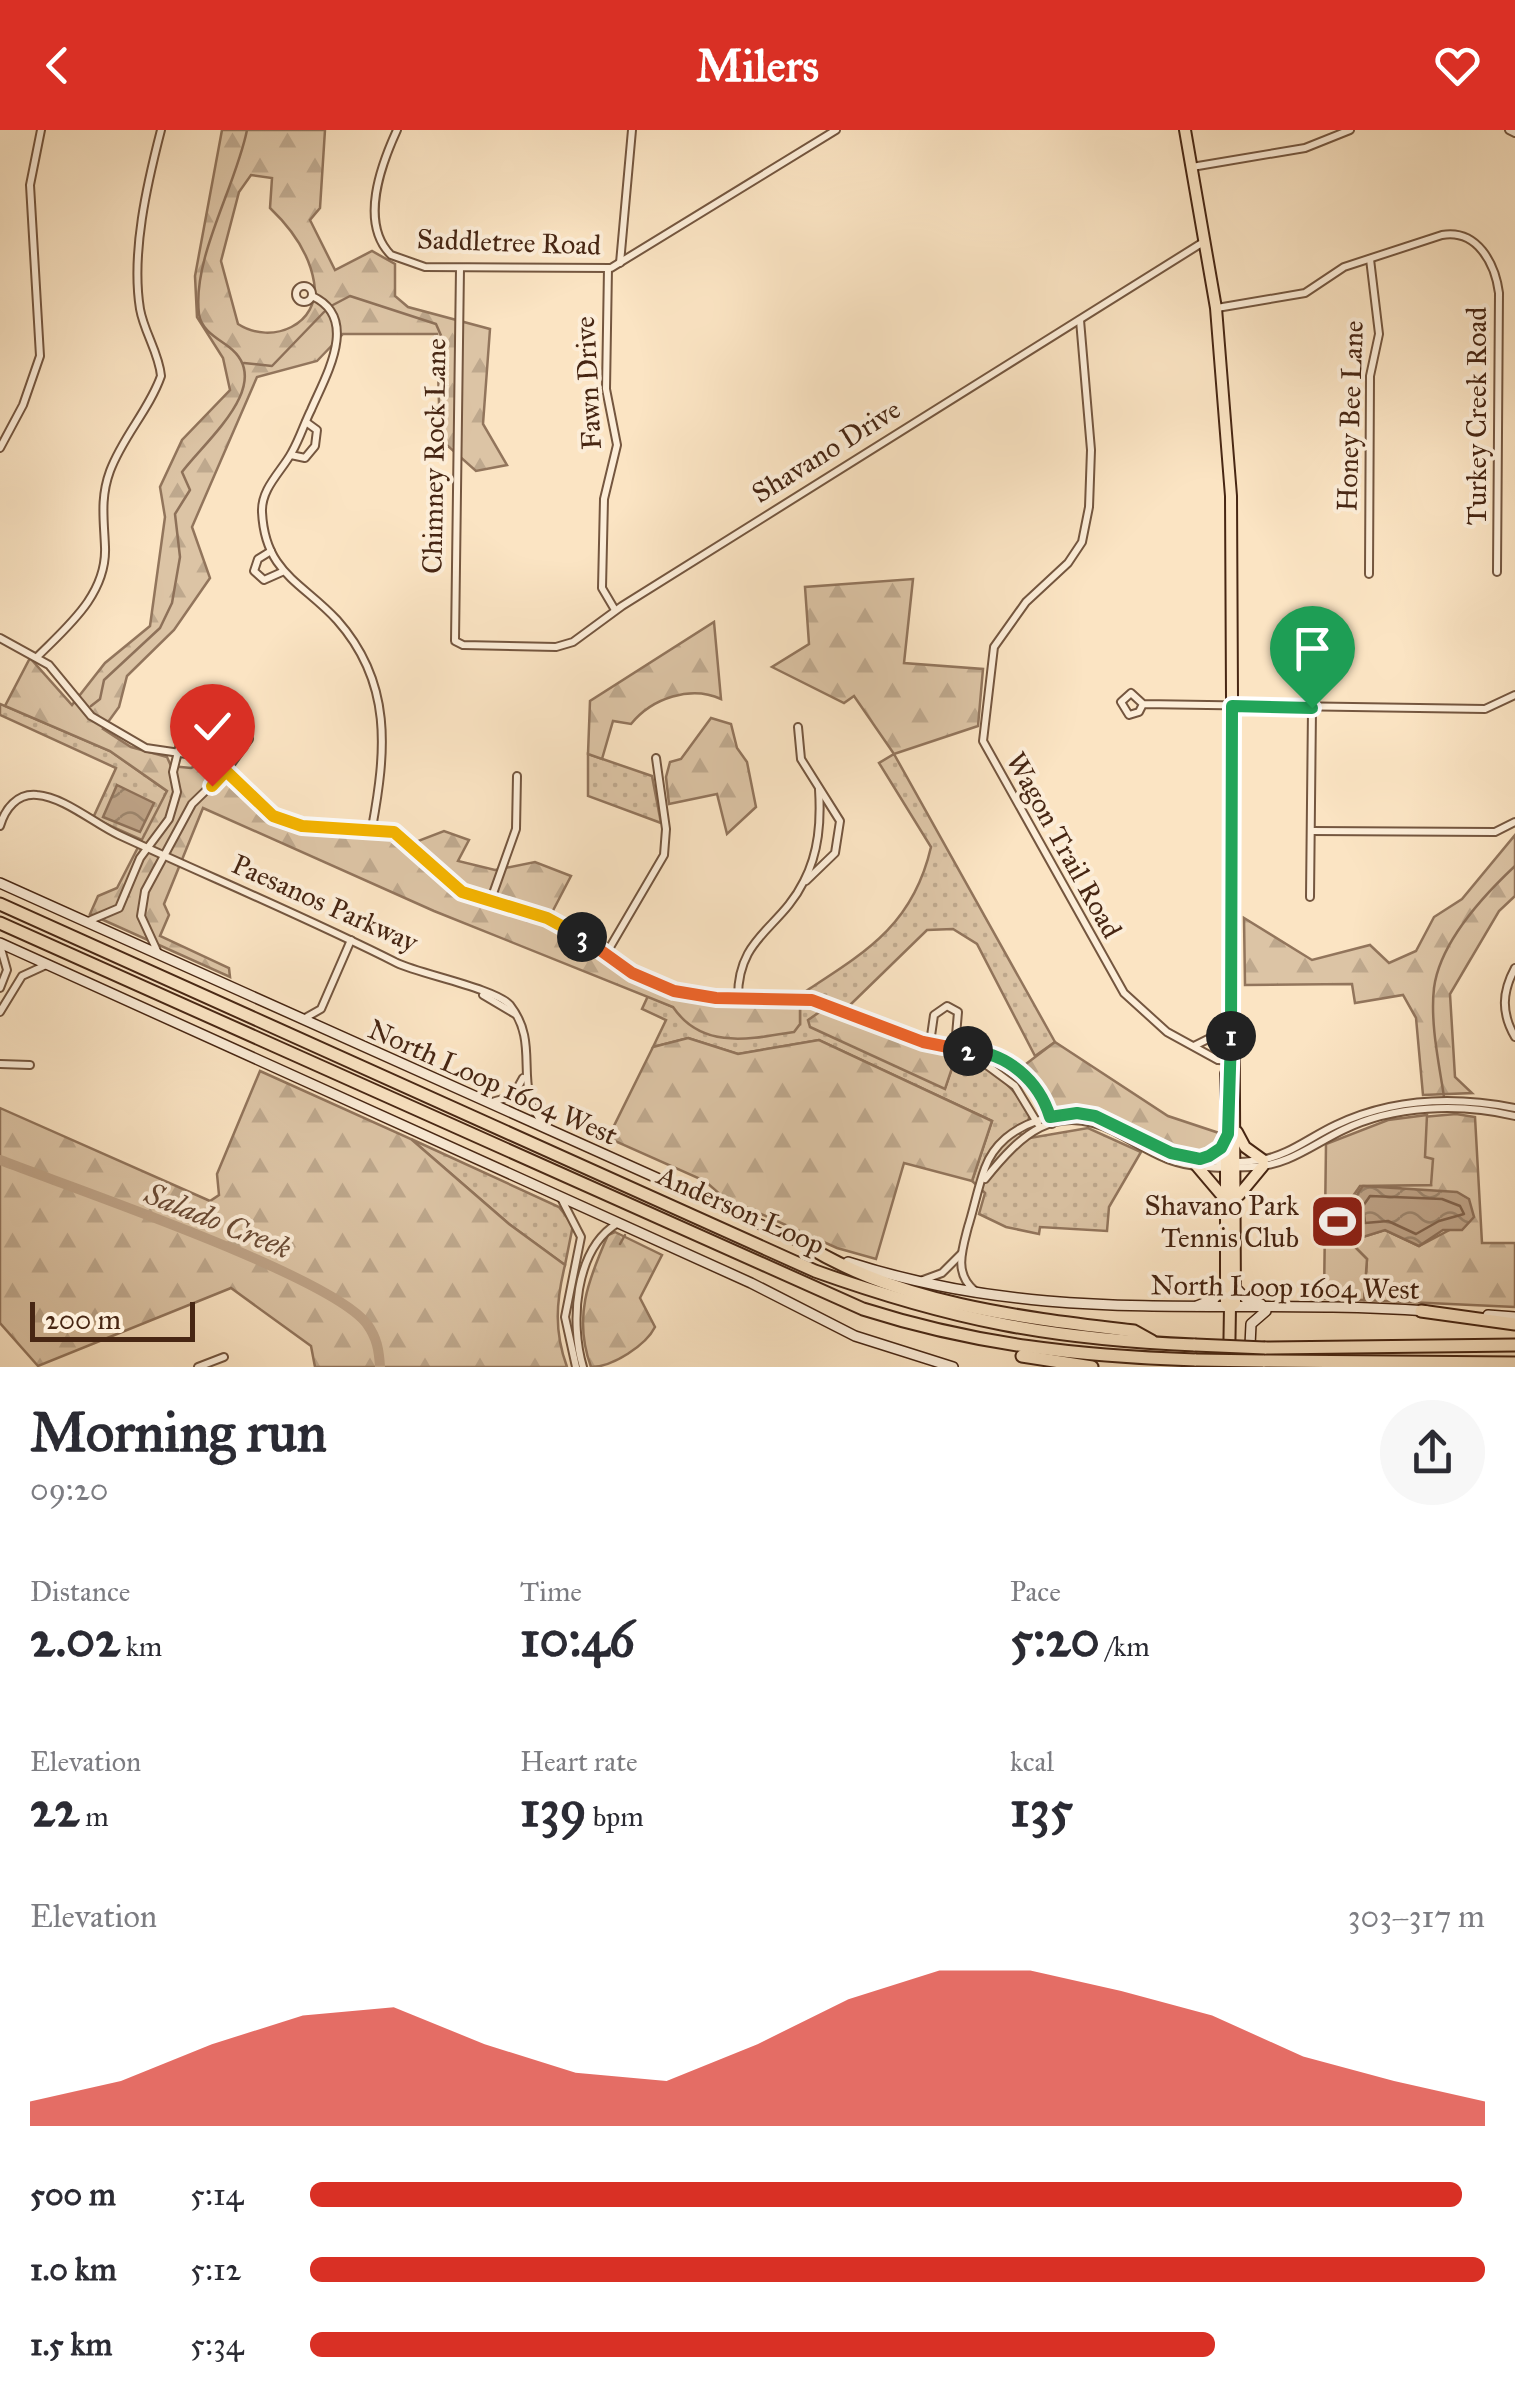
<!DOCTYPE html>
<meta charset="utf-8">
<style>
body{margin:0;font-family:"IM FELL Great Primer",serif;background:#f7f7f7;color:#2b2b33;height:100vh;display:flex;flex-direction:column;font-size:38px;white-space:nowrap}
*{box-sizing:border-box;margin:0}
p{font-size:32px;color:#7c7c81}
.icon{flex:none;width:55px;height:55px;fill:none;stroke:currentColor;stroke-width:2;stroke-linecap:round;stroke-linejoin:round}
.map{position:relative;height:1237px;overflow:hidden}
.sheet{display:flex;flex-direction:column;background:#fff;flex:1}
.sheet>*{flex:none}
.scale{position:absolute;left:30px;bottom:25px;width:165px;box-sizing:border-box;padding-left:10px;border:5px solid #472613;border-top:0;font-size:28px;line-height:35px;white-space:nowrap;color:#472613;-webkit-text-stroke:8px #fcedd8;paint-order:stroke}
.pin{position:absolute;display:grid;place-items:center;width:85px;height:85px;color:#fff;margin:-102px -42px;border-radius:50% 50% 50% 0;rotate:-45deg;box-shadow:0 0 10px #0007}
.pin .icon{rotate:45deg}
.km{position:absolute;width:50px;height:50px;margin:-25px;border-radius:50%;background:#222;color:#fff;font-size:28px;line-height:50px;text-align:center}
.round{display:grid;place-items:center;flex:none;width:105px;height:105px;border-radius:52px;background:#f7f7f7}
.overview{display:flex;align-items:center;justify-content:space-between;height:170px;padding:0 30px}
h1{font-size:55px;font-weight:700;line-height:75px}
.metrics{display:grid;grid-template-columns:repeat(3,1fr);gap:15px;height:170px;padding:10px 30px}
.metrics div{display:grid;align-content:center}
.metrics b{font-size:50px;font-weight:700}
.metrics small{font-size:28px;font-weight:400}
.metrics p{font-size:28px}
.chart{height:280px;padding:20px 30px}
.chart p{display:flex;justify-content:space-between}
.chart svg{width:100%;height:180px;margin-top:10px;fill:#d93025;opacity:.7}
ul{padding:0 30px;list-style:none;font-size:32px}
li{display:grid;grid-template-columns:160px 120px 1fr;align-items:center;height:75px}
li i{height:25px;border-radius:12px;background:#d93025}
header{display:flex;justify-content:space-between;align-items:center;height:130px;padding:0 30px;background:#d93025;color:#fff;font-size:45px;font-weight:700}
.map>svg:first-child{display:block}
.grass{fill:url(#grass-dots);stroke:#92755c;stroke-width:2.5}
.forest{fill:url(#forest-firs);stroke:#92755c;stroke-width:2.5;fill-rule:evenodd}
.park{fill:#dcc4a5;stroke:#92755c;stroke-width:2.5}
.water{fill:url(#water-waves);stroke:#8e7159;stroke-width:2.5}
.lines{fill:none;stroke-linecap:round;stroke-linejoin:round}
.shore{stroke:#82644d;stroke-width:2.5}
.stream{stroke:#8e7159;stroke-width:2.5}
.river{stroke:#bea387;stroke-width:10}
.street-casing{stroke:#74563f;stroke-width:10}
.secondary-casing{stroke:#472613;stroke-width:12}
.primary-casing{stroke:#472613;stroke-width:14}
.highway-casing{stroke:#472613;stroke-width:15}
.street{stroke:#fcedd8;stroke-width:6}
.secondary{stroke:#fcedd8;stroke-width:9}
.primary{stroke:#fbe4c3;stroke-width:10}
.highway{stroke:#fbe4c3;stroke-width:11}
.highway-bridge-casing{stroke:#472613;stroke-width:15;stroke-linecap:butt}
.highway-bridge{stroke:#fbe4c3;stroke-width:11}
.split-1-casing{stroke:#fff;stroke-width:20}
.split-2-casing{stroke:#fff;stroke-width:20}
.split-3-casing{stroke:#fff;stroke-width:20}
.split-4-casing{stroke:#fff;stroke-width:20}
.split-1{stroke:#22a559;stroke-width:12}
.split-2{stroke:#22a559;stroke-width:12}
.split-3{stroke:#f0652b;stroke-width:12}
.split-4{stroke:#f5b400;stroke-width:12}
.labels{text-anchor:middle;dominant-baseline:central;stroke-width:8;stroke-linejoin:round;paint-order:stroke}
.street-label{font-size:28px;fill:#472613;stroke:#fcedd8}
.poi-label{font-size:28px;fill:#472613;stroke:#fcedd8;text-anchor:end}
.water-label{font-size:30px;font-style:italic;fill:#6b4c36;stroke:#fcedd8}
</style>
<header><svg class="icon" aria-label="back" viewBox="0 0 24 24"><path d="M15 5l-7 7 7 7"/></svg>Milers<svg class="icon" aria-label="heart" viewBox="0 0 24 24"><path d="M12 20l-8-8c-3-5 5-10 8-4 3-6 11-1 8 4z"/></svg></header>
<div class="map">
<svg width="1515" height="1237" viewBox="0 0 1515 1237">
<defs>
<pattern id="grass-dots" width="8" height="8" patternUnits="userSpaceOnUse" patternTransform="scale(2.5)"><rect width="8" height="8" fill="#dcc4a5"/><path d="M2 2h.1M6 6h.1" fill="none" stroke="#bea88d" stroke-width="1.8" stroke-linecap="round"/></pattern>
<pattern id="forest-firs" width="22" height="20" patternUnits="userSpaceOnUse" patternTransform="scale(2.5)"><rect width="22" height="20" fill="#dcc4a5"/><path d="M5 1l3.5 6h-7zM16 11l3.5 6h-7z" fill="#bea88d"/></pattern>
<pattern id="water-waves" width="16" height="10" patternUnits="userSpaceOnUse" patternTransform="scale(2.5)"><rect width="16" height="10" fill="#bea387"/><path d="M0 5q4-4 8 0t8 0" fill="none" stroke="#9c856d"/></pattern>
</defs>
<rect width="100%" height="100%" fill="#fbe4c3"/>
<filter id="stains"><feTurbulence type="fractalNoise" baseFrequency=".002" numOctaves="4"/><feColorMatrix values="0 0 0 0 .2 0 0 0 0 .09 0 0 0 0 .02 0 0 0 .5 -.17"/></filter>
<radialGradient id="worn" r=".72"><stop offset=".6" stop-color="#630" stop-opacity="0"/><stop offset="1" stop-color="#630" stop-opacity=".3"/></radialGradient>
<g class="grass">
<path d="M 0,574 L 110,621 L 167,661 L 144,711 L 93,688 L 116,638 L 0,585 Z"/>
<path d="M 588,624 L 652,646 L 661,693 L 588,666 Z"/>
<path d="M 894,624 L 1055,912 L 1035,926 L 977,814 L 953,799 L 927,800 L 849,876 L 803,863 C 866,822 913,795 931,717 L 879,633 Z"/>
<path d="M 648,866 L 673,877 L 800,894 L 800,873 L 824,879 L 809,890 L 945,958 L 952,938 L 969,943 L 975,931 C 999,944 1015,960 1030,983 L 1028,992 L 1015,1002 L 1030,1008 L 1088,998 L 1141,1022 L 1109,1077 L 1107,1101 L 1040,1097 L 1039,1104 L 1006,1097 L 979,1084 L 985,1063 L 972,1051 L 992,991 L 819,910 L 738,924 L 688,908 L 653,917 L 666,890 L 642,879 Z"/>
<path d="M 411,1009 L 559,1077 L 573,1095 L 565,1135 L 509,1094 Z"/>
</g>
<g class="forest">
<path d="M 222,0 L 325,0 L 320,78 L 310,90 L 335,140 L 372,121 L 395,134 L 395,166 L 408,177 L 490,199 L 483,294 L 507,335 L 476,341 L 440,309 L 437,204 L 343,204 L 317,231 L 257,247 L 192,397 L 210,448 L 174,500 L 127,546 L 119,577 L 103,599 L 131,617 L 167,627 L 171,636 L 191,638 L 205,632 L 214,638 L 265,687 L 283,696 L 369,703 L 408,715 L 444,701 L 469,710 L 458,731 L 495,740 L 535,732 L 571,746 L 546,794 L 658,862 L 722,875 L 800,873 L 800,894 L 794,902 C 750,909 702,920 673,877 L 434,781 L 203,678 L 164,774 L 169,785 L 160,806 L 229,838 L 230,847 L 90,784 L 98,766 L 117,758 L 167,661 L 110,621 L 5,576 L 30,528 L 72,575 L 105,533 L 150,496 L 165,387 L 160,357 L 182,310 L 230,260 L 223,228 L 197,187 L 195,146 ZM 251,45 L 272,48 L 270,78 C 291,98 309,122 314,152 C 321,194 272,216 238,194 L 221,131 L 239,62 Z"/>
<path d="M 913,449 L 904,533 L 983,539 L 978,596 L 894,624 L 854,566 L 844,573 L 772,537 L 809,514 L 805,457 Z"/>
<path d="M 714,492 L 721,569 C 691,555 652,568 631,594 L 613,591 L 602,629 L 588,624 L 590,571 Z"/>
<path d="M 711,588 L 731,594 L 737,618 L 747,632 L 756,677 L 727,704 L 717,664 L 669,674 L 666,647 L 670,632 L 681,629 Z"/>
<path d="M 1515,705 L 1515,766 L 1499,781 L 1450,864 L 1455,947 L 1472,963 L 1423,965 L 1416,888 L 1403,865 L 1355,873 L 1352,854 L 1245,855 L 1244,788 L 1312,830 L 1370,815 L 1389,833 L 1416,821 L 1434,787 L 1462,769 Z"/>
<path d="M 824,879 L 920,918 L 975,931 L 969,943 L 952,938 L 945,959 L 810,897 L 808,890 Z"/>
<path d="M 688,908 L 738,924 L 819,910 L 992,991 L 972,1051 L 904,1033 L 876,1129 L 837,1118 L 723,1067 L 705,1051 L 608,1008 L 653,917 Z"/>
<path d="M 1055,912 L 1168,986 L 1219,1003 L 1218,1015 C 1178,1040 1138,996 1099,984 C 1083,980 1066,985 1052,977 L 1022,937 Z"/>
<path d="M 260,941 L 411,1009 L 509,1094 L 565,1135 C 556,1172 554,1201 567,1237 L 315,1237 L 311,1216 L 231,1158 L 38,1236 L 0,1193 L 0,978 L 210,1071 L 219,1065 L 217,1044 Z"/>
<path d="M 1456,984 L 1475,987 L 1482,1113 L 1515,1113 L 1515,1177 L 1364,1170 L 1367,1129 L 1350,1112 L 1351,1069 L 1360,1055 L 1431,1055 L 1425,1027 L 1388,990 ZM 1375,1055 L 1400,1058 L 1453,1098 L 1419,1116 L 1385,1100 L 1363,1107 Z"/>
<path d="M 615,1102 L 662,1125 L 640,1168 L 655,1197 C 646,1215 613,1237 591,1237 C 573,1188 588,1150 608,1105 Z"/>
</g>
<path class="park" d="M 1427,985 L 1425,1027 L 1433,1029 L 1431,1055 L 1360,1056 L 1351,1069 L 1350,1112 L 1367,1129 L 1364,1170 L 1324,1169 L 1326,1014 L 1388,990 Z"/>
<g class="water">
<path d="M 117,655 L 154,673 L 140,702 L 103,687 Z"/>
<path d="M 1363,1056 L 1457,1062 L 1469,1069 L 1474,1087 L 1462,1100 L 1443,1100 L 1419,1116 L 1385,1100 L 1363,1107 C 1346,1096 1351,1070 1363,1056 Z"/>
</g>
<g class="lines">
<path class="shore" d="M 1370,1066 L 1442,1069 L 1460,1076 L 1464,1084 L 1439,1091 L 1416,1104 L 1388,1091 L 1365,1093 L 1363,1076 Z"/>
<g class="stream">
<path d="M 331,176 L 350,166 L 436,194 L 446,217"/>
<path d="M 244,233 L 272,236 L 324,182"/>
<path d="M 91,576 L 100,569 L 104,550 L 160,498 L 172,473 L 180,427 L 175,384 L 190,360 L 182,342 C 206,310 276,253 229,217 C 217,208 201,200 199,184 C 192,128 236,56 247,0"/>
<path d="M 1444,967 C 1439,933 1430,893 1434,858 C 1440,812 1483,766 1515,736"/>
<path d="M 620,1114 L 625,1105"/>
</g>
<path class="river" d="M 0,1030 C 69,1057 330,1145 367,1194 C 377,1208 379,1220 380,1237"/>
<defs>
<g id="street">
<path d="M 397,0 C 381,35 359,93 391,125 L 425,137 L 611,138 L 836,0"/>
<path d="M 1509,0 L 1515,3"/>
<path d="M 1192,37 L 1305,18 L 1350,0"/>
<path d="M 620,133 L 632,0"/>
<path d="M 460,138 L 455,511 L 463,515 L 556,517 L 573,512 L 622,476 L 1205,111"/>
<path d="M 608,138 L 606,259 L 617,315 L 604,369 L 602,458 L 615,480"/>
<circle cx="304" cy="164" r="8"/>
<path d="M 312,166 C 361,188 325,247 311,280 C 304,294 300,308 292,322 C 282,341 261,358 262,382 C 265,443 302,452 337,490 C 393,553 386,621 372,698"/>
<path d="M 1217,178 L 1305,163 L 1344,137 L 1442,105 C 1477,99 1495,133 1499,163 L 1497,442"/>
<path d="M 1080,190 L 1091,320 L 1089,377 L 1082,412 L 1068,433 L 1026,472 L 994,517 L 983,611 L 1124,863 L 1167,902 L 1218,930 L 1231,931"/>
<path d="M 0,318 L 23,275 L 40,226 L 30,55 L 41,0"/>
<path d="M 291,325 L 305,328 L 315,316 L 317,300 L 306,292"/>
<path d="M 271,421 L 258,429 L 254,441 L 264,450 L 282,442"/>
<path d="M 1369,444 L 1370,246 L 1379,204 L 1370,129"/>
<path d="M 0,508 L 49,535 L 91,586 L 146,618 L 200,626 L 216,633 L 273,687 L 303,696 L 394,702 L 462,762 L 547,788 L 633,843 L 674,861 L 715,868 L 812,870 L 923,912 L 994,926 L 1036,957 L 1052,994"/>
<path d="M 38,526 C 68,496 107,464 105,417 C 104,390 100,368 110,341 C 123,306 149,280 161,246 C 159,223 144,202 140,179 C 131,123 147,54 161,0"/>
<path d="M 1143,574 L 1139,582 L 1129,585 L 1121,572 L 1131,563 L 1143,574 L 1485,579 L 1515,565"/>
<path d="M 798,597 L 801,629 L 840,691 L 835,723 L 806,751"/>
<path d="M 0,696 C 5,679 17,663 37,665 C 64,667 95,694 119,705 C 212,748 306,787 397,833 C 420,844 496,859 510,875 C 542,916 511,955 544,995"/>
<path d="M 1311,701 L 1495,702 L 1515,692"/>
<path d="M 1310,767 L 1312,579"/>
<path d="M 490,772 L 516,699 L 517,646"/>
<path d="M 86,792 L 119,778 L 140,728 L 169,689 L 177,662 L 173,642 L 186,590 L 197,573 L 205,570 L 228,575 L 245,589 L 249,609 L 226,641 L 192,674 L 145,761 L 141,786 L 158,823"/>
<path d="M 0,815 L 7,840 L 0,858"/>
<path d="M 606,824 L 664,725 L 666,699 L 656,628"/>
<path d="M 1515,838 C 1502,862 1501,883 1515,907"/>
<path d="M 483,865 L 515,884"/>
<path d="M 738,869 C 737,806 780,800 804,751 C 819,722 821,691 819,659"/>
<path d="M 0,882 L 22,846 L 46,835"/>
<path d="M 305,888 L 321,879 L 351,810"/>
<path d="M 930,913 L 934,885 L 947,876 L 958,882 L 955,917"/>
<path d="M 1194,916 L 1218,904"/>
<path d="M 969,922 L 1015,956 L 1038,994"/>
<path d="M 0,934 L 30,935"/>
<path d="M 492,972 L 513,966 L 523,948"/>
<path d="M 985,1049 C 1020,1006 1054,971 1114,1001 C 1134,1011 1154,1026 1176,1032 C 1199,1039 1228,1038 1252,1037 C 1287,1036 1312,1015 1343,1000 C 1394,975 1460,973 1515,986"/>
<path d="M 562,1070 L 581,1107 L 565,1187 L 576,1237"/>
<path d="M 923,1150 L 942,1143 L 961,1124"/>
<path d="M 974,1160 C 954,1143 962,1120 968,1097 C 974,1078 978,1057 985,1038 C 1002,991 1065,975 1108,991 C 1132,999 1152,1018 1176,1025 C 1201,1033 1234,1034 1260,1030 C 1288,1026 1310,1007 1336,995 C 1393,968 1454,966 1515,978"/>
<path d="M 198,1237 L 224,1227"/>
<path d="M 583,1237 C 570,1194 574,1119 618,1093"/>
</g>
<g id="secondary">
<path d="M 0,753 L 815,1119"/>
<path d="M 0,813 L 751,1153 L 855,1206 L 953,1237"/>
<path d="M 848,1132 C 1048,1197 1225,1167 1427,1181"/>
<path d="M 1236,1158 L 1248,1171 L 1261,1174"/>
<path d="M 1197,1176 L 1214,1169 L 1225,1154"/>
<path d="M 1488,1185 L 1515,1187"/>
<path d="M 1249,1237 L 1251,1194 L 1266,1181"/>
</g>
<g id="primary">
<path d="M 1185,0 L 1216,178 L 1231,366 L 1235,1173 L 1230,1177"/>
<path d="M 1237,1002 L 1245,1017 L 1263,1030"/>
<path d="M 1200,1029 L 1216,1022 L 1225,1010"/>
<path d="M 1196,1035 L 1224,1068"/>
<path d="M 1239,1065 L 1263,1036"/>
<path d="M 1229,1237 L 1230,1177 L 1226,1173 L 1226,944 L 1231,935"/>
</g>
<g id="highway">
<path d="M 0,774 L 815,1141 C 952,1190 1050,1209 1195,1215"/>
<path d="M 0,793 L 863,1179 C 976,1215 1078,1226 1196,1230"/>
<path d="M 809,1117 C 904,1175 1026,1188 1134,1201 L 1152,1211"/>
<path d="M 1421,1181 L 1515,1194"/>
<path d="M 1265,1218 L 1515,1215"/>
<path d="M 1022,1226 L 1092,1237"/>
<path d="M 1263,1231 L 1515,1233"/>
</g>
</defs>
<use href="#street" class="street-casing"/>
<use href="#secondary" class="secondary-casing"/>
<use href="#primary" class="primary-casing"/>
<use href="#highway" class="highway-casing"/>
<use href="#street" class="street"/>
<use href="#secondary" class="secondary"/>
<use href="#primary" class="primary"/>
<use href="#highway" class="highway"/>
<defs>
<g id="highway-bridge">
<path d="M 1195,1215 L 1265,1218"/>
<path d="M 1196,1230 L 1263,1231"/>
</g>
</defs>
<use href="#highway-bridge" class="highway-bridge-casing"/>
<use href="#highway-bridge" class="highway-bridge"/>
</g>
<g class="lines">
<defs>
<path id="split-1" d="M 1231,906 L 1232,576 L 1312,578"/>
<path id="split-2" d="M 968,921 C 1007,922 1039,951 1050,987 L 1077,983 L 1095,986 L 1171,1023 L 1200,1029 L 1209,1026 L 1221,1018 L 1228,1004 L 1231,906"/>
<path id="split-3" d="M 582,807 L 632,843 L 674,861 L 716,868 L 812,870 L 923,912 L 968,921"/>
<path id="split-4" d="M 212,656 L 226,641 L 273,686 L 302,696 L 394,702 L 462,762 L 547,788 L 582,807"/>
</defs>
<use href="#split-1" class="split-1-casing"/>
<use href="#split-2" class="split-2-casing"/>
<use href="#split-3" class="split-3-casing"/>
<use href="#split-4" class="split-4-casing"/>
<use href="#split-1" class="split-1"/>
<use href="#split-2" class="split-2"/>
<use href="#split-3" class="split-3"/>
<use href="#split-4" class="split-4"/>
</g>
<defs>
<symbol id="stadium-square" viewBox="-11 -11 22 22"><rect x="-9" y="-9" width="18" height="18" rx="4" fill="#8f2418" stroke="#fcedd8"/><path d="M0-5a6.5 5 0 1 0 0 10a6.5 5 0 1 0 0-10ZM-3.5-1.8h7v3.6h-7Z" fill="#fff"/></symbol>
</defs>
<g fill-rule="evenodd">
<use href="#stadium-square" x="1306" y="1060" width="63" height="63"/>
</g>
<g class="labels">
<g class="street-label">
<text transform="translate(509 112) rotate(2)">Saddletree Road</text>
<text transform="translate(588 253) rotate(-93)">Fawn Drive</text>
<text transform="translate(1350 286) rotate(-88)">Honey Bee Lane</text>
<text transform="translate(1476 286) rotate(-90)">Turkey Creek Road</text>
<text transform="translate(826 321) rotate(-32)">Shavano Drive</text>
<text transform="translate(434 326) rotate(-89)">Chimney Rock Lane</text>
<text transform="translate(1064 715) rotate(61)">Wagon Trail Road</text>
<text transform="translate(325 773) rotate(24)">Paesanos Parkway</text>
<text transform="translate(493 952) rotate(24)">North Loop 1604 West</text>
<text transform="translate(741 1080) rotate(24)">Anderson Loop</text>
<text transform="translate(1285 1157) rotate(1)">North Loop 1604 West</text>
</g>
<g class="poi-label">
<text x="1299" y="1075">Shavano Park<tspan x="1299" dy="32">Tennis Club</tspan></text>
</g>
<g class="water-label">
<text transform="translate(218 1091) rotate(22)">Salado Creek</text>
</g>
</g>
<rect width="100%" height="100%" filter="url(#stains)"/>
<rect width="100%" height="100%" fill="url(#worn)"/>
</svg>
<div class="scale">200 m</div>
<div class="pin" style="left:1312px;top:578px;background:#1e9e55"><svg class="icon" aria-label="arrive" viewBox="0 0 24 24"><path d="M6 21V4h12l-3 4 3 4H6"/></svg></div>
<div class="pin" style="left:212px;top:656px;background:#d93025"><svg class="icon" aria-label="check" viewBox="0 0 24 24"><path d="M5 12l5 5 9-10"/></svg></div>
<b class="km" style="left:1231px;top:906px">1</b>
<b class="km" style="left:968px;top:921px">2</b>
<b class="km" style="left:582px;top:807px">3</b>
</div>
<section class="sheet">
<div class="overview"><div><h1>Morning run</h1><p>09:20</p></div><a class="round"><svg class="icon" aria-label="share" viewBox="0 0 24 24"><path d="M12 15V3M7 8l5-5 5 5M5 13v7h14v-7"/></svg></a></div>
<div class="metrics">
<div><p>Distance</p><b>2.02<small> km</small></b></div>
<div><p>Time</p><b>10:46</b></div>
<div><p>Pace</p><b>5:20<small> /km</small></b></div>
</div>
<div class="metrics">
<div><p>Elevation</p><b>22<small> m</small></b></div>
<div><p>Heart rate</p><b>139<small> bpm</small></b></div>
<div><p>kcal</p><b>135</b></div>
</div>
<div class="chart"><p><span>Elevation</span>303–317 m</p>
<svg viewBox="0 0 160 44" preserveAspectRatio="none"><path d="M0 44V38L10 33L20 24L30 17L40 15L50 24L60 31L70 33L80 24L90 13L100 6L110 6L120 11L130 17L140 27L150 33L160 38V44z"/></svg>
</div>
<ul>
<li><b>500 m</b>5:14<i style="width:98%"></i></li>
<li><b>1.0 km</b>5:12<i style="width:100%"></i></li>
<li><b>1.5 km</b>5:34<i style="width:77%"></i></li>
</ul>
</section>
